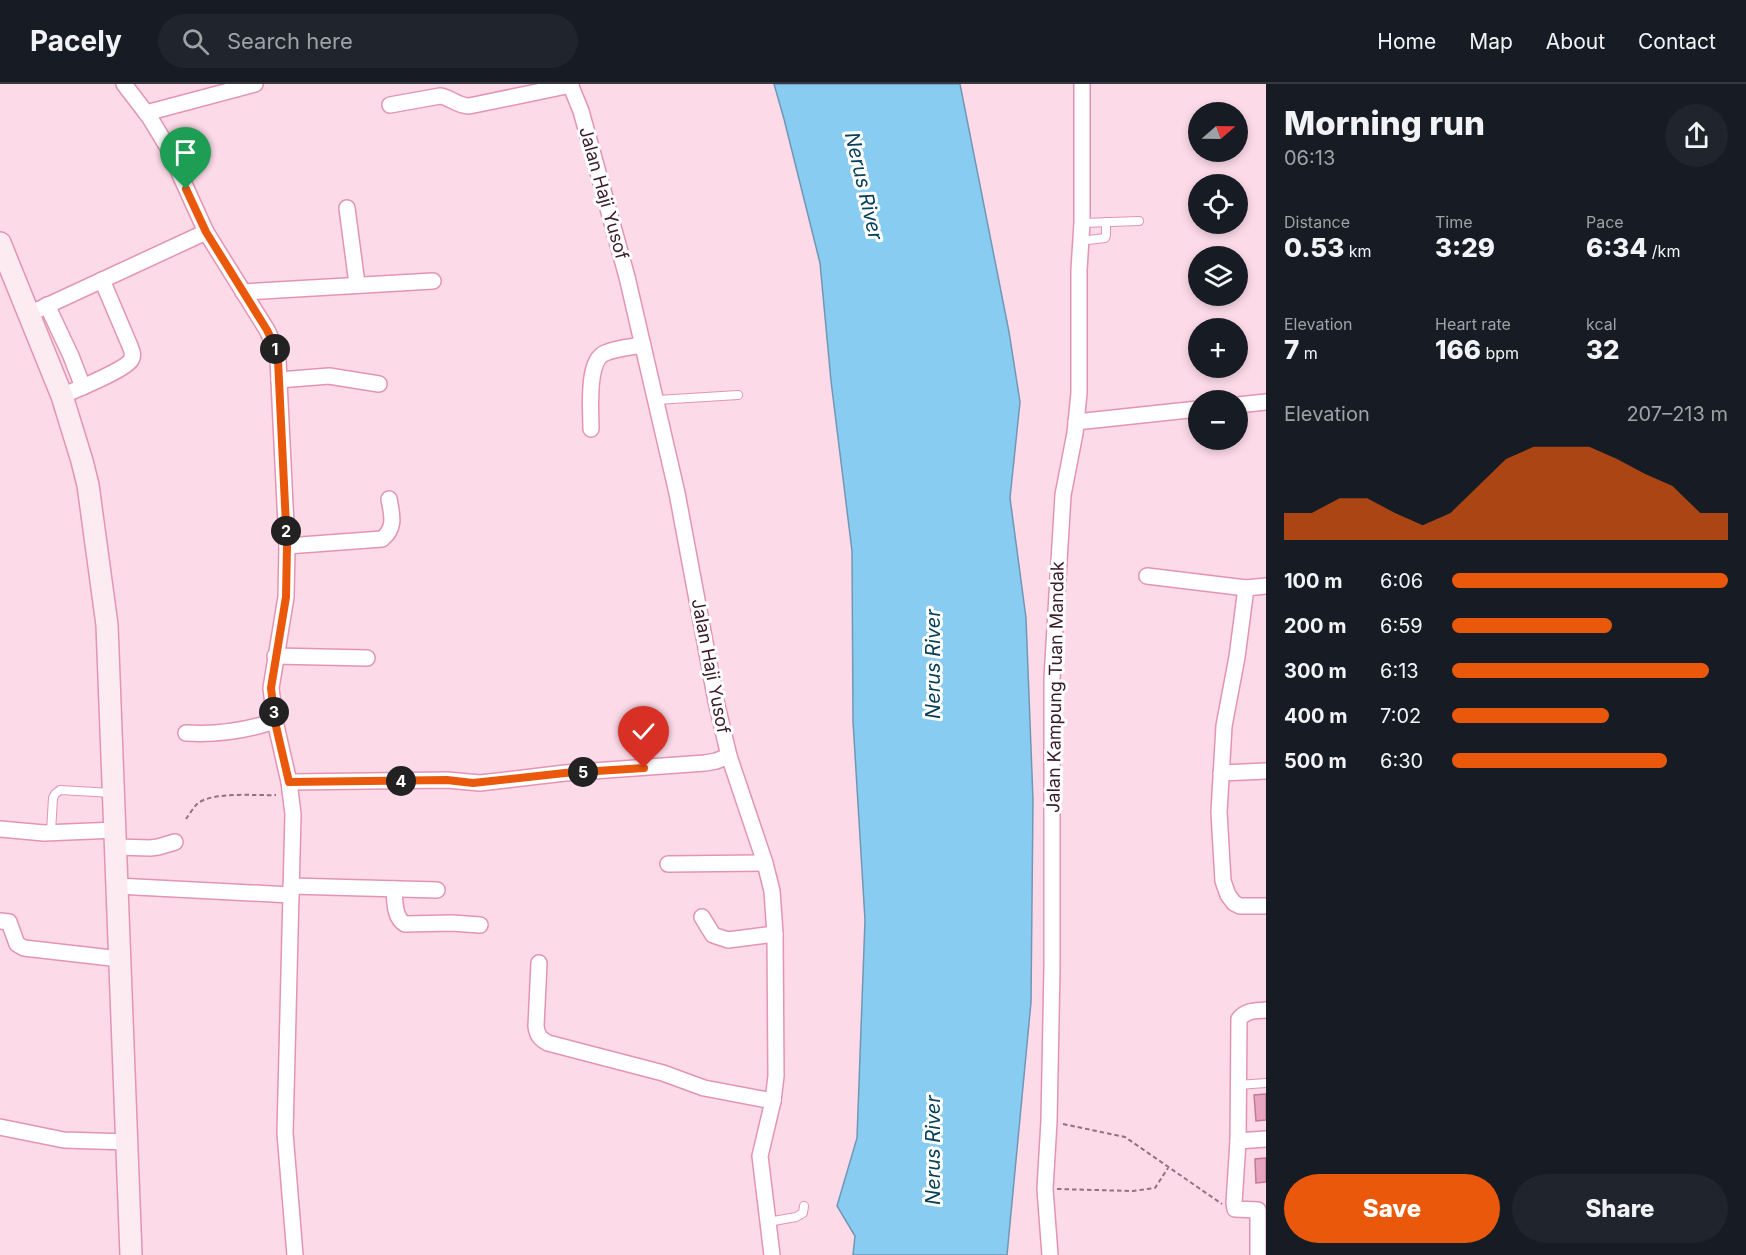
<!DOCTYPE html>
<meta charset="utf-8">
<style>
body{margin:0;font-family:Inter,sans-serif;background:#20242c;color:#f1f3f6;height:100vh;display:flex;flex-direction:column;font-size:22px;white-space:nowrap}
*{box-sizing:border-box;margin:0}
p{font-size:20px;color:#9ea1a6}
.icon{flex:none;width:33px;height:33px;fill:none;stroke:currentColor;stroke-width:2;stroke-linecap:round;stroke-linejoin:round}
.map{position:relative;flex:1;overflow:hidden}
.sheet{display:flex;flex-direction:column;background:#171b24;width:480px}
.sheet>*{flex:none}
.needle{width:39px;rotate:70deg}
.controls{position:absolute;left:1188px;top:18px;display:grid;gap:12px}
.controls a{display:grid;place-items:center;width:60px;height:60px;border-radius:50%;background:#171b24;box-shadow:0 3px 9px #0003;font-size:30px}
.pin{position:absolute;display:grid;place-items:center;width:51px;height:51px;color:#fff;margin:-62px -26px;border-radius:50% 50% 50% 0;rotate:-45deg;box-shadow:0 0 6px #0007}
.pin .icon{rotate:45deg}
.km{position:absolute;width:30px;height:30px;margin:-15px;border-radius:50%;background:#222;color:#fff;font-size:16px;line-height:30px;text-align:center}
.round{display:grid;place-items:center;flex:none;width:63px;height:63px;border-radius:32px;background:#20242c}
.head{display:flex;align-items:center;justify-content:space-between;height:102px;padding:0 18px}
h1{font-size:33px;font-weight:800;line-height:45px}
.figures{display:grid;grid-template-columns:repeat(3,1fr);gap:9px;height:102px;padding:6px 18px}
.figures div{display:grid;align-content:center}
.figures b{font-size:26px;font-weight:800}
.figures small{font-size:16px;font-weight:400}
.figures p{font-size:16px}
.chart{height:168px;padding:12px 18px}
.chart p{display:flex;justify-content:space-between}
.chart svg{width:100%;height:108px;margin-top:6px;fill:#ea580c;opacity:.7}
.primary-button{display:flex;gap:12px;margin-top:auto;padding:12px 18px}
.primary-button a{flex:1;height:69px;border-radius:36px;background:#ea580c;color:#fff;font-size:24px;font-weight:800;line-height:69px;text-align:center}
.primary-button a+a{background:#20242c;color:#f1f3f6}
ul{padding:0 18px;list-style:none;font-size:20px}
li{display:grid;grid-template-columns:96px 72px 1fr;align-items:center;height:45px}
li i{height:15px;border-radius:8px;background:#ea580c}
header{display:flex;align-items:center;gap:36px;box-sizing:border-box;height:84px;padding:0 30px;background:#171b24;border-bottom:2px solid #363941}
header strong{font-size:28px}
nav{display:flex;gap:33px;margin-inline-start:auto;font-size:21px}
.search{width:420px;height:54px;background:#20242c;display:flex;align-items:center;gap:15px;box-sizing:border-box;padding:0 21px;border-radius:33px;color:#9ea1a6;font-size:22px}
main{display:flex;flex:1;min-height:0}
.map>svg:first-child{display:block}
.water{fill:#89ccf1;stroke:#7197b5;stroke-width:1.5}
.building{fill:#e8a5c0;stroke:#c57998;stroke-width:1.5}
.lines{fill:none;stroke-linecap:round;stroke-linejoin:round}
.lane-casing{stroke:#e394b4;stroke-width:10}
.street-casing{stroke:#e394b4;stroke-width:18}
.secondary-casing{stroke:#e394b4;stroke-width:24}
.path{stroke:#91727f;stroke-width:2;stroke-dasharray:4.5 3;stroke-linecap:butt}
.lane{stroke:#fff;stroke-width:8}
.street{stroke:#fff;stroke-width:15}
.secondary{stroke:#fdebf2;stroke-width:21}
.route-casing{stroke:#fff;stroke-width:12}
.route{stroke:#ea580c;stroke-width:8}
.labels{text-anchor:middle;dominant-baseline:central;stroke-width:6;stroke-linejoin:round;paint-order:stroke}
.street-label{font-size:18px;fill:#3a1c29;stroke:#fff}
.water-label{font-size:20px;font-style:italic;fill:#074059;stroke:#fff}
</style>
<header>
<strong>Pacely</strong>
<div class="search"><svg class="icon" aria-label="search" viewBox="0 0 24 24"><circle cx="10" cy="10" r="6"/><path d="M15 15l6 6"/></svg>Search here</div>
<nav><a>Home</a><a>Map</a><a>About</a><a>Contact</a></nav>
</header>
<main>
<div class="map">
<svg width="1266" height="1171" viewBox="0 0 1266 1171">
<rect width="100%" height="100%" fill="#fcdae7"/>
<path class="water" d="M 774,0 L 960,0 L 1009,248 L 1020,318 L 1010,414 L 1026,534 L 1033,716 L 1031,918 L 1007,1171 L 853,1171 L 855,1152 L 837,1122 L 857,1054 L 865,836 L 853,637 L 852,467 L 831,297 L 820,179 L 784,35 Z"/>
<g class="building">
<path d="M 1266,1010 L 1266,1036 L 1256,1037 L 1254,1011 Z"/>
<path d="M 1266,1074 L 1266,1098 L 1256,1099 L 1255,1075 Z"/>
</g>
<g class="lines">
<defs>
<g id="lane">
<path d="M 1082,139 L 1139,137"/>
<path d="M 1080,157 L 1105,154 L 1106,151 L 1106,138"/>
<path d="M 657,316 L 738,311"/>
<path d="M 51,748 L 53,714 L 55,710 L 60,706 L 112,709"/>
<path d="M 1238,1001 L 1266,999"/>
<path d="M 768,1138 L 796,1133 L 803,1129 L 804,1122"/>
</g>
<g id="street">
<path d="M 570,0 L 581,27 L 627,193 L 677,409 L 716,617 L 729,672 L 765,779 L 772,807 L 775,850 L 776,992 L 773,1017 L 760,1072 L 772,1171"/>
<path d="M 390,21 L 440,12 C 450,13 457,22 469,22 L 571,1"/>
<path d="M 146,29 L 255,0"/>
<path d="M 347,124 L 357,200"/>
<path d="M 206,148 L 267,246 L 274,261 L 278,276 L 287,462 L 286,513 L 271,604 L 275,637 L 289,698 L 293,730 L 285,1049 L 295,1171"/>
<path d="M 243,208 L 433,197"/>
<path d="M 47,221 L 71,272 L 83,303"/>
<path d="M 29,230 L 206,148 L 167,62 L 150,34 L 124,0"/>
<path d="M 279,296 L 329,292 L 379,300"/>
<path d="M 62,312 C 75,306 125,286 131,276 C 134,271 132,267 130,262 L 102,196"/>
<path d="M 1238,321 L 1266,318"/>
<path d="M 1076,338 L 1198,325"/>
<path d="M 591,345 C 591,327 586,277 605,269 C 617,264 631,263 643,261"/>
<path d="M 287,462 L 382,455 C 396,444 392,431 389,415"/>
<path d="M 1147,492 L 1246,504"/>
<path d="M 1266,502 L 1246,504 L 1237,573 L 1224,642 L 1219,728 L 1223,797 L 1228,811 L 1234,819 L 1240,822 L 1266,822"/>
<path d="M 275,572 L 367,574"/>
<path d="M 186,649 C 218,651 245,647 275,637"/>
<path d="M 1221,689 L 1266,687"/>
<path d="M 289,698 L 447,696 L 480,699 L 565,689 L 705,679 L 716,677 L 729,672"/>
<path d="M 0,745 L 44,749 L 116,746"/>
<path d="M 116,763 L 150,764 L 158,763 L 175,758"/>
<path d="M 668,780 L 765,779"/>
<path d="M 117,802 L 291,811"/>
<path d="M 291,802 L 437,806"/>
<path d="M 394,805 C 395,817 394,834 405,840 L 452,839 L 480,841"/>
<path d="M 702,833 L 713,851 L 728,856 L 775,850"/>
<path d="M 0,837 L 9,838 L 17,860 L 24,864 L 120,875"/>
<path d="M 539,879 L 536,942 C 537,951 540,955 548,959 L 663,989 L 704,1004 L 773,1017"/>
<path d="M 0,1043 L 64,1056 L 128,1058"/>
<path d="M 1238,1057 L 1266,1055"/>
<path d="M 1050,1171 L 1045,1105 L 1049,1037 L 1052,884 L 1052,594 L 1063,411 L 1075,349 L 1079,309 L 1079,186 L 1082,139 L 1082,0"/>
<path d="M 1258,1171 L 1258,1126 L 1235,1125 L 1234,1119 L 1238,1057 L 1239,935 C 1246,926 1255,927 1266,926"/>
</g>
<path id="secondary" d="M 0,159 L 62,312 L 82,377 L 88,401 L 107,541 L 131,1171"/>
</defs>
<use href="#lane" class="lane-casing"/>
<use href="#street" class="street-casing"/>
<use href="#secondary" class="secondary-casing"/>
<g class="path">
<path d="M 186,735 C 189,731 193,724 197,720 C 212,707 257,712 276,711"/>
<path d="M 1063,1040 L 1125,1053 L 1222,1120"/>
<path d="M 1057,1105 L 1133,1107 L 1155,1104 L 1168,1084"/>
</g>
<use href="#lane" class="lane"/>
<use href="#street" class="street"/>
<use href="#secondary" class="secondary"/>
</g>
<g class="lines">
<defs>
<path id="route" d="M 186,105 L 206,148 L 267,246 L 274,261 L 278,276 L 287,462 L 286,513 L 271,604 L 275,638 L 289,698 L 447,696 L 473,699 L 565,689 L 644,684"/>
</defs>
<use href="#route" class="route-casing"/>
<use href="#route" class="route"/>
</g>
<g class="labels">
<g class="street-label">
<text transform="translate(604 109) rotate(74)">Jalan Haji Yusof</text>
<text transform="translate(711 582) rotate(79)">Jalan Haji Yusof</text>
<text transform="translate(1055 603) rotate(-89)">Jalan Kampung Tuan Mandak</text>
</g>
<g class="water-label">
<text transform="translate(864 102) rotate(77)">Nerus River</text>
<text transform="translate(933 580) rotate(-90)">Nerus River</text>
<text transform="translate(933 1066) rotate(-90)">Nerus River</text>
</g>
</g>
</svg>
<div class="controls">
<a><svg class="needle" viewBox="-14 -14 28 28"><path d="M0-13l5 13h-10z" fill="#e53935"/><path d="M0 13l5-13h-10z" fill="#9ea1a6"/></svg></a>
<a><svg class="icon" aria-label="locate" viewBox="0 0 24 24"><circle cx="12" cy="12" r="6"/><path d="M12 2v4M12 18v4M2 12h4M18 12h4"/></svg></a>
<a><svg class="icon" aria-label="layers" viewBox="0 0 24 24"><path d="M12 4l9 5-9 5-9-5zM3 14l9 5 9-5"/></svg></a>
<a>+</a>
<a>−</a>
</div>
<div class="pin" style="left:186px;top:105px;background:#1e9e55"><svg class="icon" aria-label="arrive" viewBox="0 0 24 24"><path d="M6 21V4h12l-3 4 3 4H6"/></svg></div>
<div class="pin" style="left:644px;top:684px;background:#d93025"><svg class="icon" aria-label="check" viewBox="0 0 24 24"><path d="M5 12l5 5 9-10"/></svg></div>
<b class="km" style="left:275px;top:265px">1</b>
<b class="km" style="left:286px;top:447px">2</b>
<b class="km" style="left:274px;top:628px">3</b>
<b class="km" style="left:401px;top:697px">4</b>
<b class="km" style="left:583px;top:688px">5</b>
</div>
<section class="sheet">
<div class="head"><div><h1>Morning run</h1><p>06:13</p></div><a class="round"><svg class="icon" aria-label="share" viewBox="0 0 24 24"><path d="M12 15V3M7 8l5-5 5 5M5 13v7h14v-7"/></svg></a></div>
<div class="figures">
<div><p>Distance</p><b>0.53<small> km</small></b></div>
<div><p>Time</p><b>3:29</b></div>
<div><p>Pace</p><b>6:34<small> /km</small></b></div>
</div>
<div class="figures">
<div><p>Elevation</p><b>7<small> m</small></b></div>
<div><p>Heart rate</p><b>166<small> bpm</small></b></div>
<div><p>kcal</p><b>32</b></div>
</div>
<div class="chart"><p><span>Elevation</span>207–213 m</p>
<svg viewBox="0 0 160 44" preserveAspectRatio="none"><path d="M0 44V33L10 33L20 27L30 27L40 33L50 38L60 33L70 22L80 11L90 6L100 6L110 6L120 11L130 17L140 22L150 33L160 33V44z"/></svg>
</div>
<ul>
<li><b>100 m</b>6:06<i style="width:100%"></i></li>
<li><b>200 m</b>6:59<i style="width:58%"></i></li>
<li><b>300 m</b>6:13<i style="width:93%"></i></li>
<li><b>400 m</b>7:02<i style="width:57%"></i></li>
<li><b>500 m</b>6:30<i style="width:78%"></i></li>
</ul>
<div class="primary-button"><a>Save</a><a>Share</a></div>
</section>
</main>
